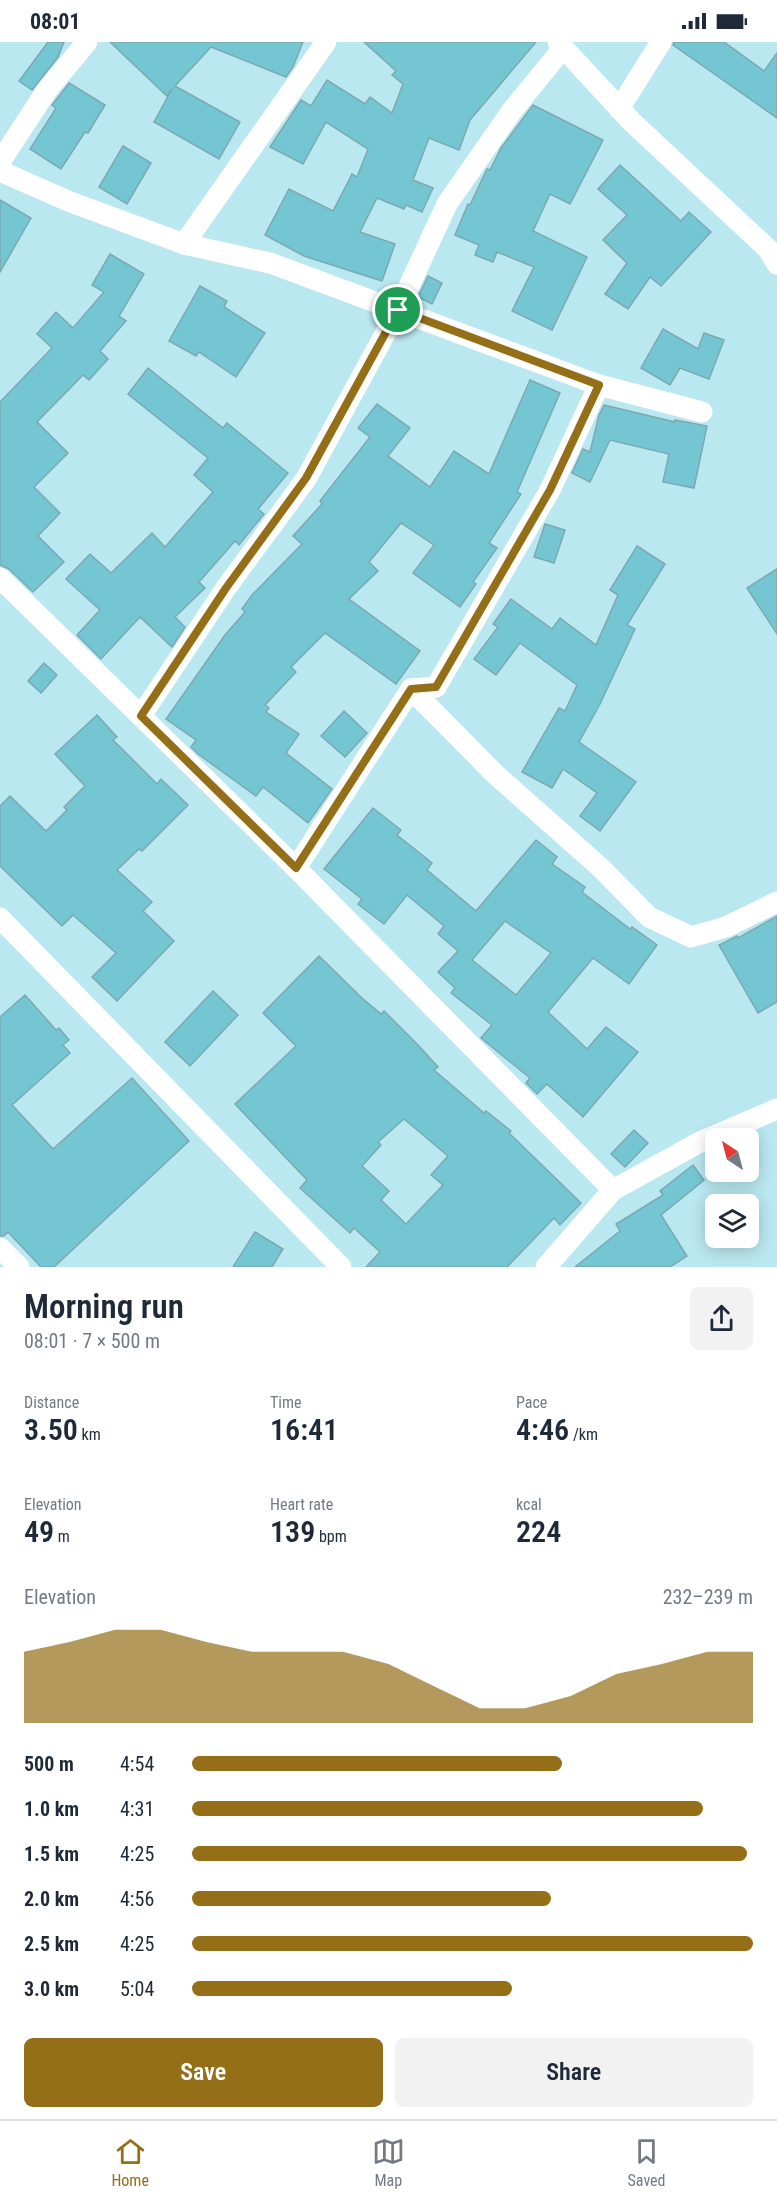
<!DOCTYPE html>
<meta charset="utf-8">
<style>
body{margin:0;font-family:"Roboto Condensed",sans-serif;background:#f2f2f3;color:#1f2937;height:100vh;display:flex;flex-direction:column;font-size:22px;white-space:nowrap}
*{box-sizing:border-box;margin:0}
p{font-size:20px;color:#747a83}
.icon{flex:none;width:33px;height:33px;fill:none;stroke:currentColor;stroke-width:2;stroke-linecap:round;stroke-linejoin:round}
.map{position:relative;height:1225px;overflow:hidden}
.side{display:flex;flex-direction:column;background:#fff;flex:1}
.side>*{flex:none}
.needle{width:39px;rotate:324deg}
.fabs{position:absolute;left:705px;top:1086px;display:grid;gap:12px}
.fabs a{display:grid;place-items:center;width:54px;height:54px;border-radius:9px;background:#fff;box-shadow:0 3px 15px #0003;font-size:30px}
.pin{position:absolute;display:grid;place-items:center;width:51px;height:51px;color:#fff;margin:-26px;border:3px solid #fff;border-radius:50%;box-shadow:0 2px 6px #0007}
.round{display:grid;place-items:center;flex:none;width:63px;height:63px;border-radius:9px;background:#f2f2f3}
.head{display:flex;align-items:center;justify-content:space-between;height:102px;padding:0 24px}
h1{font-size:33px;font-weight:600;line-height:45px}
.metrics{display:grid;grid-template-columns:repeat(3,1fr);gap:9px;height:102px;padding:6px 24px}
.metrics div{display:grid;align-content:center}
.metrics b{font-size:30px;font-weight:600}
.metrics small{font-size:16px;font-weight:400}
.metrics p{font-size:16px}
.chart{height:168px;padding:12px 24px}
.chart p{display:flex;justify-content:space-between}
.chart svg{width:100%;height:108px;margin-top:6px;fill:#956e18;opacity:.7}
.action{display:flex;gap:12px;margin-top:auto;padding:12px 24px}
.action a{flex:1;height:69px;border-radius:9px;background:#956e18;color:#fff;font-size:24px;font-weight:600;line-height:69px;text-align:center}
.action a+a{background:#f2f2f3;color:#1f2937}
ul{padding:0 24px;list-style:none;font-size:20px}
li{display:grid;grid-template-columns:96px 72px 1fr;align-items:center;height:45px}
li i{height:15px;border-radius:8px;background:#956e18}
.status{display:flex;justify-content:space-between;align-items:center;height:42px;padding:0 30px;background:#fff;direction:ltr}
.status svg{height:16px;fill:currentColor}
.dock{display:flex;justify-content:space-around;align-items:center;height:84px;border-top:2px solid #e0e1e3;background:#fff;font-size:16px;color:#747a83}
.dock a{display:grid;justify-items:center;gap:3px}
.dock .active{color:#956e18}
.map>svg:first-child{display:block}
.building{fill:#75c6d3;stroke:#7ca9b1;stroke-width:1.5;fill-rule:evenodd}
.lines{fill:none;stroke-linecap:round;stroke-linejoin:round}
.minor{stroke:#fff;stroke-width:21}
.route-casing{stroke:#fff;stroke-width:12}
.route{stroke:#956e18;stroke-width:8}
</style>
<div class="status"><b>08:01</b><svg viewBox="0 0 49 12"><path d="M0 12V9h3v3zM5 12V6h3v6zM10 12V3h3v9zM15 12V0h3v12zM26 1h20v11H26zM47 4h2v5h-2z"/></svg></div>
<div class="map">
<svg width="777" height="1225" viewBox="0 0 777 1225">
<rect width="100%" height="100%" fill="#bae8f0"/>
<g class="building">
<path d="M 48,0 L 64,0 L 58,15 L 32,48 L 19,39 Z"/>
<path d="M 110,0 L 303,0 L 293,25 L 286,35 L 211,5 L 175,44 L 240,80 L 219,117 L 154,80 L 172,47 L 167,54 Z"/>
<path d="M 364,0 L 536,0 L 470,78 L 459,108 L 429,96 L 413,138 L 433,146 L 422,170 L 406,163 L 404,167 L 377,156 L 360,190 L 395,202 L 382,239 L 304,214 L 265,193 L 289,147 L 333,169 L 352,132 L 357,135 L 368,107 L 326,80 L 303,122 L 270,105 L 301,58 L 311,64 L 327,38 L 365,62 L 370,55 L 392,71 L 403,42 L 392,33 L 396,29 Z"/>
<path d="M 674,0 L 724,0 L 764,29 L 777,11 L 777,76 L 673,3 Z"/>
<path d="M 69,41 L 105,63 L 88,91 L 85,90 L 61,127 L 30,107 L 53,71 L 56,66 L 52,63 Z"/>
<path d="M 533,63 L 603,98 L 570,162 L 550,152 L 533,189 L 587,215 L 552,288 L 512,269 L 534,225 L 497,210 L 493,220 L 475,213 L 479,203 L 455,193 L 468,162 L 470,163 L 487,127 L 490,128 L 501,106 Z"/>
<path d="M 123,104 L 151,121 L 127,162 L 99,145 Z"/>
<path d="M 620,123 L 681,179 L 689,170 L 711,190 L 661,244 L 650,235 L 628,267 L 605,252 L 627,221 L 603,198 L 627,173 L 598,147 Z"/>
<path d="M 0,158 L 31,176 L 0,230 Z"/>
<path d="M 110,212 L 144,232 L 119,274 L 126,279 L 100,309 L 108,317 L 89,338 L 83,333 L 37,380 L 68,411 L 34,445 L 60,471 L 38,494 L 64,520 L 33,550 L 9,527 L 0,523 L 0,360 L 52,306 L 37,292 L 56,270 L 73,286 L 104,250 L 92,243 Z"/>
<path d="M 428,234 L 442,241 L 432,262 L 418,255 Z"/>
<path d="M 200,244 L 227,259 L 224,265 L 265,291 L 236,335 L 199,310 L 196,314 L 169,299 Z"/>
<path d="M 663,287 L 698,307 L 704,291 L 724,298 L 709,337 L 680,326 L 670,343 L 641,326 Z"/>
<path d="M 148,326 L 223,386 L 227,381 L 288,431 L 258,467 L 264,472 L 239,503 L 235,499 L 199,540 L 205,546 L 175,575 L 185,585 L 172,605 L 140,575 L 101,617 L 77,593 L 100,568 L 66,537 L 90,512 L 111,531 L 152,491 L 165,505 L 213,450 L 194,433 L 208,416 L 128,352 Z"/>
<path d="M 530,338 L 560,351 L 517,450 L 521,452 L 489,501 L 497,506 L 473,540 L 476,542 L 460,565 L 413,531 L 434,503 L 401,481 L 369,520 L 378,529 L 349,557 L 420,609 L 396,642 L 325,591 L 291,625 L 296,630 L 265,663 L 269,666 L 266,670 L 299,692 L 286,711 L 332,747 L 308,781 L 263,745 L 256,754 L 198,712 L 191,705 L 196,698 L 166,677 L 225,593 L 245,570 L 242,567 L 252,553 L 302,502 L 293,494 L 322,462 L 320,459 L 370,395 L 358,386 L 377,362 L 410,386 L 388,414 L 430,445 L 454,409 L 489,432 Z"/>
<path d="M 604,363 L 675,380 L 675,378 L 707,384 L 694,446 L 663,440 L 669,412 L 610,398 L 590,440 L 572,431 L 583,407 L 590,410 L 599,373 Z"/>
<path d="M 545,482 L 565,488 L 554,521 L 534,515 Z"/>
<path d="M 637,504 L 665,522 L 627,583 L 635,587 L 600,662 L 579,700 L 636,740 L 600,789 L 580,774 L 597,751 L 563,727 L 552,746 L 522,730 L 559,666 L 565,669 L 577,643 L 520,601 L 496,633 L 474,617 L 498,585 L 493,582 L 511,557 L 552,587 L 560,576 L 596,603 L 618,553 L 610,548 Z"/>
<path d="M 777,527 L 777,592 L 747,546 Z"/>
<path d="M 44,621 L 57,633 L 41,651 L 28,639 Z"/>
<path d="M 344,669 L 367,691 L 345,715 L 321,694 Z"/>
<path d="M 97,673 L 117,695 L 113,698 L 157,742 L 161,737 L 188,763 L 142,809 L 139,807 L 117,828 L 152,860 L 143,869 L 174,899 L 117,959 L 92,935 L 116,911 L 73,873 L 62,884 L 0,824 L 0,764 L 10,754 L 46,789 L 67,768 L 64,765 L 85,744 L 55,712 Z"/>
<path d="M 373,766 L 401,788 L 397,793 L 432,821 L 427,828 L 476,869 L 536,798 L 557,815 L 552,822 L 585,845 L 582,850 L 630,887 L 632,885 L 657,903 L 629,942 L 593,916 L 548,970 L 587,1007 L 606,985 L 638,1010 L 583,1075 L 547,1042 L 537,1052 L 526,1041 L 530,1036 L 481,996 L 492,983 L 451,951 L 455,946 L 438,930 L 458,909 L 438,892 L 444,884 L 407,853 L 384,882 L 358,862 L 362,857 L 324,827 ZM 505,879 L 551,911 L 516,953 L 472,918 Z"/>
<path d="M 777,874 L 777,960 L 758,971 L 719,903 L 737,894 L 738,896 Z"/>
<path d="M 319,914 L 362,956 L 381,972 L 384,969 L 418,1003 L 438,1025 L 434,1028 L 484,1071 L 486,1069 L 511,1089 L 509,1091 L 581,1161 L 560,1183 L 554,1176 L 507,1225 L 366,1225 L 380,1210 L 354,1186 L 350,1191 L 300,1146 L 307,1138 L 235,1062 L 296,1004 L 263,971 ZM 404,1077 L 448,1114 L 431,1133 L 443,1143 L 406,1182 L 381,1158 L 389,1149 L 362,1124 L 381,1103 L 378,1100 Z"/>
<path d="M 213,949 L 238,973 L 190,1024 L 165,1000 Z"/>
<path d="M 25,953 L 56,988 L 59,986 L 69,998 L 63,1003 L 70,1011 L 12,1063 L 53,1107 L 132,1036 L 189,1099 L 54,1225 L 41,1225 L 8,1190 L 4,1194 L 0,1194 L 0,975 Z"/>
<path d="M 634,1088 L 648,1101 L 625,1125 L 611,1112 Z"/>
<path d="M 693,1123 L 704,1138 L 661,1173 L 687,1214 L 670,1225 L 575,1225 L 620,1189 L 616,1182 L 663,1153 L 660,1149 Z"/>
<path d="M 255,1190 L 283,1207 L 272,1225 L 233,1225 Z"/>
</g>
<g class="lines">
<g class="minor">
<path d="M 558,0 L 632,80 L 768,207 L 777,222"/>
<path d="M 619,67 L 661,0"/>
<path d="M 0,120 L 47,48 L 87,0"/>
<path d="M 0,129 L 68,159 L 184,202 L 270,221 L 599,343 L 702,370"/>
<path d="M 184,202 L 326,0"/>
<path d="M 0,536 L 296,826 L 613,1148"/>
<path d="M 411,647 L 495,732 L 601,826 L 649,875 L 691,895 L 726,885 L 777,860"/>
<path d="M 141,674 L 226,546 L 306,437 L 398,268 L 447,162 L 511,70 L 563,6"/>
<path d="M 296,826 L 411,647 L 436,645 L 550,448 L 599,343"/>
<path d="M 0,876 L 341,1225"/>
<path d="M 0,1206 L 19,1225"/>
<path d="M 546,1225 L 613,1148 L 700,1100 L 777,1067"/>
</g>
</g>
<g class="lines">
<defs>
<path id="route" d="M 398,268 L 599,343 L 550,448 L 436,645 L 411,647 L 296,826 L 141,674 L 226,546 L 306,436 Z"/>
</defs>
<use href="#route" class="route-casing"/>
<use href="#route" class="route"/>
</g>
</svg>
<div class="fabs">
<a><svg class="needle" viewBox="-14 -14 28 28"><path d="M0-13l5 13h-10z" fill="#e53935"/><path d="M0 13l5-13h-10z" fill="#747a83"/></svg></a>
<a><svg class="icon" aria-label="layers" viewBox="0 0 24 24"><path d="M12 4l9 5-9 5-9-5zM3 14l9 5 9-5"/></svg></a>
</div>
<div class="pin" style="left:398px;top:268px;background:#1e9e55"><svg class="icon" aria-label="arrive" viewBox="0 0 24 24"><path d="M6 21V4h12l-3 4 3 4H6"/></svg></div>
</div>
<section class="side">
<div class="head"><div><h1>Morning run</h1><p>08:01 · 7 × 500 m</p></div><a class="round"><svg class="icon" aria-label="share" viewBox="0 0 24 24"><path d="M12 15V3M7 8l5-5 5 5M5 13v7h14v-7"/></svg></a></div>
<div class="metrics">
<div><p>Distance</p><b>3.50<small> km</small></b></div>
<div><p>Time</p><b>16:41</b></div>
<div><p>Pace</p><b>4:46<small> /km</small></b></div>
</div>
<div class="metrics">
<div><p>Elevation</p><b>49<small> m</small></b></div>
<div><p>Heart rate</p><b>139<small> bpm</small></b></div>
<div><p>kcal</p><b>224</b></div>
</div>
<div class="chart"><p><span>Elevation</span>232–239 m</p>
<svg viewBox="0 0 160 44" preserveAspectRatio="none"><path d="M0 44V15L10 11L20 6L30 6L40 11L50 15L60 15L70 15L80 20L90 29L100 38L110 38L120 33L130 24L140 20L150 15L160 15V44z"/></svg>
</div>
<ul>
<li><b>500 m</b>4:54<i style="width:66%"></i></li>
<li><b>1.0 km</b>4:31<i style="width:91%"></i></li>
<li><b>1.5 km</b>4:25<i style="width:99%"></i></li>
<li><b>2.0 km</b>4:56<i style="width:64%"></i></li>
<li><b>2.5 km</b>4:25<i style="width:100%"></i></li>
<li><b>3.0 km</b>5:04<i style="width:57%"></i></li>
</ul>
<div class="action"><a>Save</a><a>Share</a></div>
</section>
<nav class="dock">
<a class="active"><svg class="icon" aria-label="home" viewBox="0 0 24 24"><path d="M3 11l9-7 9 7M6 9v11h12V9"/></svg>Home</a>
<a><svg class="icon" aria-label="map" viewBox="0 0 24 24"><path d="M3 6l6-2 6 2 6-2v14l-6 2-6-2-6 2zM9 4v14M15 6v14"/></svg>Map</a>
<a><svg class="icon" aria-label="saved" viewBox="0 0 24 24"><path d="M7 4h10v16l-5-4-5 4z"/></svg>Saved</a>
</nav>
